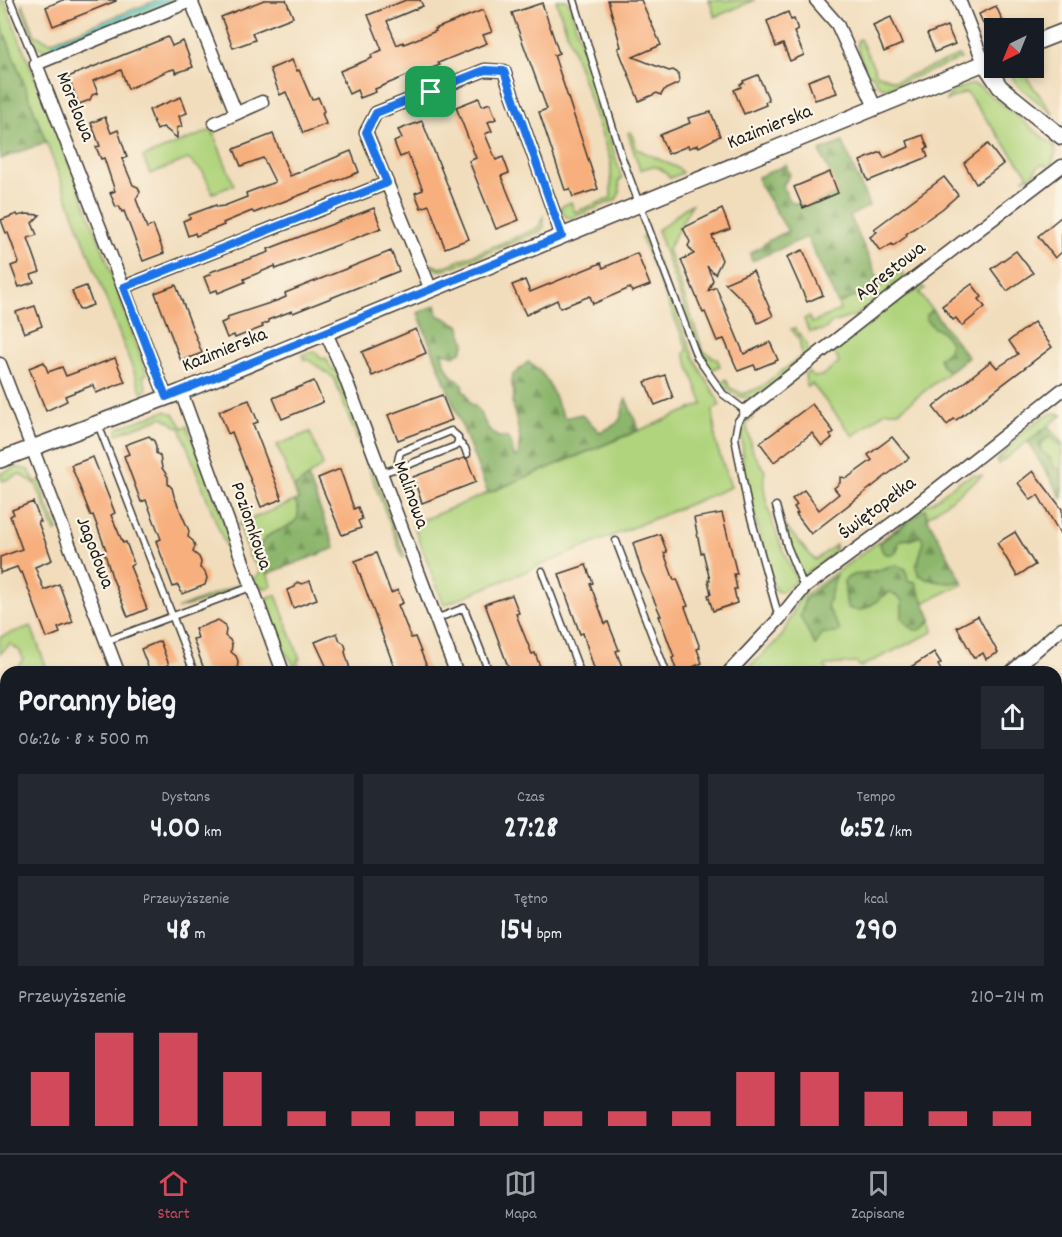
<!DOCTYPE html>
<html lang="pl">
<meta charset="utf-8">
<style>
body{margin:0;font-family:Dekko,sans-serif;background:#242831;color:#f1f3f6;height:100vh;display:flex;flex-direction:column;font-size:22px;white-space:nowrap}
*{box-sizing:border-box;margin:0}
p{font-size:20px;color:#9ea1a6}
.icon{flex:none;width:33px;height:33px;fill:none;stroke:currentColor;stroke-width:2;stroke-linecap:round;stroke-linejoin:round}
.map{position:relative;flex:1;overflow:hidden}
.drawer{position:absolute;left:0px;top:666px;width:1062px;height:488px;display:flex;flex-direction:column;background:#171b24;border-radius:18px 18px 0 0;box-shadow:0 3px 9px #0003}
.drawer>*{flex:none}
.needle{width:39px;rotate:223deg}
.controls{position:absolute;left:984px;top:18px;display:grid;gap:12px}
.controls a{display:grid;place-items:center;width:60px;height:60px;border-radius:0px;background:#171b24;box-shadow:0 3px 9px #0003;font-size:30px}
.pin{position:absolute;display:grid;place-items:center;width:51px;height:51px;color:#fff;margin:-26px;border-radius:12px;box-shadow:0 3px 9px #0006}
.round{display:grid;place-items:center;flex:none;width:63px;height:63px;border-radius:0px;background:#242831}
.head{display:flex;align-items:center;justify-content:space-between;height:102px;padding:0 18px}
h1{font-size:33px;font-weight:800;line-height:45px}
.metrics{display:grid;grid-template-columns:repeat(3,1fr);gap:9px;height:102px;padding:6px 18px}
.metrics div{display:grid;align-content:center;border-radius:0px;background:#242831;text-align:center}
.metrics b{font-size:30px;font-weight:800}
.metrics small{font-size:16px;font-weight:400}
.metrics p{font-size:16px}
.chart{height:168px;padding:12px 18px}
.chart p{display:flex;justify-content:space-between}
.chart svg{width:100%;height:108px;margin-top:6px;stroke:#d1495b;stroke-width:6}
.tabs{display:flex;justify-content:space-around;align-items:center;height:84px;border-top:2px solid #363941;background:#171b24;font-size:16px;color:#9ea1a6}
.tabs a{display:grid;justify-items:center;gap:3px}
.tabs .current{color:#d1495b}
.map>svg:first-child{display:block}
.green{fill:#b0d47d;stroke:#66784c;stroke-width:1.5;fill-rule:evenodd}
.forest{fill:url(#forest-firs);stroke:#546944;stroke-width:1.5}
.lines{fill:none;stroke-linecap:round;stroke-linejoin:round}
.stream{stroke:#4cbbc1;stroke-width:4.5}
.building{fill:#f7af7d}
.service-casing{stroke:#3c3934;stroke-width:9}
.minor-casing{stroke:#3c3934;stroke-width:15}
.tertiary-casing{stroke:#3c3934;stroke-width:18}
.service{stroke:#fff;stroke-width:6}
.minor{stroke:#fff;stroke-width:12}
.tertiary{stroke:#fff;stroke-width:15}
.route-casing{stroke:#fff;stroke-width:12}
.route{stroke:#1a73e8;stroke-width:8}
.labels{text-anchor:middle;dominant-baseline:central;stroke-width:4.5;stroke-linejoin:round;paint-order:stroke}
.street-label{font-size:20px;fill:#1c1c1c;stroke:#fcf5e5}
</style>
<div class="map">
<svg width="1062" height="1153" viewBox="0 0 1062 1153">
<defs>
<pattern id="forest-firs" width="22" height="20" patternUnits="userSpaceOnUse" patternTransform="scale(1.5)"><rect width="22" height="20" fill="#8cb66c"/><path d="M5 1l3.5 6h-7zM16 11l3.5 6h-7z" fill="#729358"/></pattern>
</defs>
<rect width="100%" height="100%" fill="#fcf5e5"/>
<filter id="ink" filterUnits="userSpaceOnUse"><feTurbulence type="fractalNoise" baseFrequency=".0167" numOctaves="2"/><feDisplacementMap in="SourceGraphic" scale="12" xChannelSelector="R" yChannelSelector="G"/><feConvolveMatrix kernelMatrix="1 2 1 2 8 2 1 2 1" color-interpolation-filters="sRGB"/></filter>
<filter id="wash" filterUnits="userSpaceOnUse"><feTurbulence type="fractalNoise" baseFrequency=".008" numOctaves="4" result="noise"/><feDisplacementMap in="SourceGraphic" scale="24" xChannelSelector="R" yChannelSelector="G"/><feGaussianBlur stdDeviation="1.35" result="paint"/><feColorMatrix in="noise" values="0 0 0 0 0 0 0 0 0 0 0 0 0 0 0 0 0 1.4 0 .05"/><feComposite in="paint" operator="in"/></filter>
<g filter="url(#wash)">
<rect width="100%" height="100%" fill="#f1ddbc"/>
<g class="green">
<path d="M 0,0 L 4,0 L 102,247 L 147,374 L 143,376 L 147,389 L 142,393 L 0,21 Z"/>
<path d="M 157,0 L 180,0 L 54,50 L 47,51 L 37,46 L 22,8 L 23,4 L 35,35 L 50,42 Z"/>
<path d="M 556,0 L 567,0 L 570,6 L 622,179 L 619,180 L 620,192 L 616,200 L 571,218 L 566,217 L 560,207 L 571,202 L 575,212 L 611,198 L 611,162 Z"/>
<path d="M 709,0 L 755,0 L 715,17 Z"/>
<path d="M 860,39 L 877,74 L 895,81 L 959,56 L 961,59 L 885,89 L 877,84 L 872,74 L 868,75 C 865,64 856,52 857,41 Z"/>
<path d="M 1015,68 L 1025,68 L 1021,70 L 1054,115 L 1017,85 L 1013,78 Z"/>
<path d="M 972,84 L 980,87 L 1054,146 L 1056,152 L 1052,163 L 1047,167 L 1045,164 C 1036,165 1036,171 1032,176 L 1025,178 L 1028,175 L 966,92 L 945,101 L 953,91 Z"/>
<path d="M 212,130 L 234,185 L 213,193 L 203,172 L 188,159 L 150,174 L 143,157 Z"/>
<path d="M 631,132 L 637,149 L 680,169 L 682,173 L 670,178 C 661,166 654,164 640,170 L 628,133 Z"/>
<path d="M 692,204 L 668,249 L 703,351 L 717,359 L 720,366 L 711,370 L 701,355 L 694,336 L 657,230 C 671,223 678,210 692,204 Z"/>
<path d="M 543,217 L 544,228 L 539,232 L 445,270 L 437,270 L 430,264 L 441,268 L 538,228 Z"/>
<path d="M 647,235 L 694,358 C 702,375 713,388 720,405 L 713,410 L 716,444 L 731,487 L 444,605 L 413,524 L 703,404 L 684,353 L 688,351 L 641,237 Z"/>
<path d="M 900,271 L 905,277 L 896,283 L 885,296 L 871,304 L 856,315 L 832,323 L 824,330 L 809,332 L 804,319 L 809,317 L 812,323 L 840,310 L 838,304 L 881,285 Z"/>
<path d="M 919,284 L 925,289 L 919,293 L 968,357 L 899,411 L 886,411 L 853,436 L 812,384 L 807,387 L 805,375 L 808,372 L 814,377 L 821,376 L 839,363 L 833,348 L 891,301 L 899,299 L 918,290 L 916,285 Z"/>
<path d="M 795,328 L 807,344 L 809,356 L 758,396 C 742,401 729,394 719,381 L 723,382 L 726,379 L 730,388 L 743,394 L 759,388 L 802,356 L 799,339 L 791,329 Z"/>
<path d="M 309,352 L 316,352 L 322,359 L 326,358 L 331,368 L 337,371 L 354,410 L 365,448 L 405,557 L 403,558 L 334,378 L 307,359 L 304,360 L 302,355 Z"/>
<path d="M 165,411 L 174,414 L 183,428 L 187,426 L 221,514 L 244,581 C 237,594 192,604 177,609 L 240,584 L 180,428 L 163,417 L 117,434 L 118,428 Z"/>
<path d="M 1057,413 L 1062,415 L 998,464 L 997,461 C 1010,447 1037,413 1057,413 Z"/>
<path d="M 749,414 L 753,418 L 746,424 L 753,452 L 765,471 C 757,494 786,559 797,580 L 782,592 L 776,591 L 772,582 L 746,482 L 743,464 L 742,429 L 739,427 L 740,420 Z"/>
<path d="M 310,432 L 323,465 L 294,488 L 277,445 Z"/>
<path d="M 1050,436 L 1062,448 L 1062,468 L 1055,470 L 1050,458 L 1041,451 L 1040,444 Z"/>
<path d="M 16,467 L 29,470 L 35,482 L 41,480 L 46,502 L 58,530 L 55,532 L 36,484 L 20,474 L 3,481 L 0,474 Z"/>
<path d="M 973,475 L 982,476 L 927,517 L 925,509 L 880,543 L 898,549 L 899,542 L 905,539 L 910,540 L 921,536 L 924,543 C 920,551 920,559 916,567 L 926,579 L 948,583 L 962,581 L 963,584 L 923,603 L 915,582 L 908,581 L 890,566 C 884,568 879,570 874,571 C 863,574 854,571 844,581 L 847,607 C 865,618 876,598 891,591 L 902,599 L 903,607 L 928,624 L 931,619 L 933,632 L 860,667 L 857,663 L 827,665 L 825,666 L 828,672 L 744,672 L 782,636 L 799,599 L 892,532 L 924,505 L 932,502 L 960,481 ZM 835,577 L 827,607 L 837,625 L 831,633 C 819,629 821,638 815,645 L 801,616 L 805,599 Z"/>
<path d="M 295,501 C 307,523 287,526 271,534 C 265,537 261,543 258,549 L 272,586 L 266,588 L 257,586 L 253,580 L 260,572 L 259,569 L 249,556 L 239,524 Z"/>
<path d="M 784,525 L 815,560 L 836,545 L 835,551 L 803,576 L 788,543 Z"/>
<path d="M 276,595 L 300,659 L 297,660 L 302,672 L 298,670 L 277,641 L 264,604 L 269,597 Z"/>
<path d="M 31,626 L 48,672 L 19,672 L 17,668 L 23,659 L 20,651 L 10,644 L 0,654 L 0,637 Z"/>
<path d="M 431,1148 L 504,1148 L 501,1153 L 434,1153 Z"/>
<path d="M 519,1148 L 620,1148 L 619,1153 L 524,1153 Z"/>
<path d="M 697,1148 L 789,1148 L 791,1153 L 689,1153 Z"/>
</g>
<g class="forest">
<path d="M 0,21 L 46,142 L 0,159 Z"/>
<path d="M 843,142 L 869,206 L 850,216 L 881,285 L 838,304 L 807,237 L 752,261 L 750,254 L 770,240 L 788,231 L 759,184 L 758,177 L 786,165 L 790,175 L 783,185 C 786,195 788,206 801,203 L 803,208 L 838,193 L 820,151 Z"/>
<path d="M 436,305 L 438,315 L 459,325 L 465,343 L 461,352 L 454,356 L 441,352 C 444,360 446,369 452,376 C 456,381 459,379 463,385 L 462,390 L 466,393 L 470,403 L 477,408 L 488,428 L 498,437 L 506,437 L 511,442 L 514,456 L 518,457 L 520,437 L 512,401 L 514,393 L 511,380 L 513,375 L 528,362 C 553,377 551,397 565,418 L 581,414 L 600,432 C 609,428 620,425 622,413 C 624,407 622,405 626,399 L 639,430 L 488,493 L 418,313 Z"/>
<path d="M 932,310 L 968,357 L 949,371 L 942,366 L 939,358 L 949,350 L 950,343 L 942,331 L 934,328 L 926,319 L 927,315 Z"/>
<path d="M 1049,426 L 1062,443 L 1062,448 L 1049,436 L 1040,444 L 1041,451 L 1050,458 L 1055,469 L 1062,468 L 1062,498 L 1028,442 Z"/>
<path d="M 308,477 L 335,548 L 267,574 L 258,549 C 261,543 265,537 271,534 C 287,526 307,523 295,501 L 298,500 L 294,488 Z"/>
<path d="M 925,509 L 927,517 L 962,581 C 949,585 931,581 919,575 L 916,567 C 920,559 920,551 924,543 L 921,536 L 902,540 L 899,542 L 896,553 C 885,556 882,554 880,543 Z"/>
<path d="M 896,565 L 906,569 L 908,581 L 915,582 L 931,619 C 919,636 913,632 902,618 L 902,600 L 891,592 C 875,598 865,618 847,607 L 844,581 C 853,572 861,574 872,572 C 880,571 888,566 896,565 Z"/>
<path d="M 836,575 L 827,607 L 840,630 L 836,633 C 813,635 828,629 815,645 L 800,616 L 805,599 Z"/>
<path d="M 1062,839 L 1062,958 L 1056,948 L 1056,844 Z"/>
<path d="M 363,1148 L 431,1148 L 434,1153 L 365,1153 Z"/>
</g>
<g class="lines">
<path class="stream" d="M 54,44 L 166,0"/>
</g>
<g id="blocks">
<g class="building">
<path d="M 63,0 L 116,0 L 116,1 L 53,26 L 46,7 Z"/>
<path d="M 264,0 L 286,0 L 293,17 L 252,33 L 255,40 L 233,48 L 221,17 Z"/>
<path d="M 406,0 L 420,0 L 423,6 L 387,21 L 397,45 L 403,42 L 404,44 L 436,31 L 435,29 L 483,10 L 492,32 L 483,35 L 487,43 L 438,63 L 440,65 L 424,71 L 423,69 L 375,89 L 376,92 L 360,98 L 357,90 L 349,94 L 340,71 L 372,58 L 371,55 L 382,50 L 368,15 Z"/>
<path d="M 608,0 L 641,0 L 661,45 L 633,57 L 669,71 L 673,70 L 678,73 L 679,83 L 664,90 L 661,95 L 657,93 L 639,101 L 618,48 L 621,47 Z"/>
<path d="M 542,3 L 559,53 L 554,55 L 598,189 L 573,197 L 570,189 L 565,190 L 539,112 L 547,109 L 512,13 Z"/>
<path d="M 996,6 L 1005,26 L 994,28 L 994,31 L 988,34 L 979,14 Z"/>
<path d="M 788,12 L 791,20 L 794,19 L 798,30 L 794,32 L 804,55 L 790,61 L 783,44 L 776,47 L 767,21 Z"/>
<path d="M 891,17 L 902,44 L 884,52 L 873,25 Z"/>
<path d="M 947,26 L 955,44 L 935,52 L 927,34 Z"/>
<path d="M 168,37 L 172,46 L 183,41 L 193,67 L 176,73 L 174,69 L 167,71 L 128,89 L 121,70 L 93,81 L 98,93 L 92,95 L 90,100 L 79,104 L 68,77 Z"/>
<path d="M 292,60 L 297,71 L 299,70 L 312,100 L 318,97 L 324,111 L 322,113 L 326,124 L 303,133 L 286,92 L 280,95 L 270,69 Z"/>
<path d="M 829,73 L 837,93 L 815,100 L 808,81 Z"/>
<path d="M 758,75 L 769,100 L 765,102 L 766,105 L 744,114 L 734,90 L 741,87 L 740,84 L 744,83 L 743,81 Z"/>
<path d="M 181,97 L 187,113 L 179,116 L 182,126 L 177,128 L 177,138 L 163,127 L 157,130 L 149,110 Z"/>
<path d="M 479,98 L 482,106 L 490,103 L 496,119 L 488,122 L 492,131 L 485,134 L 496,160 L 503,157 L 509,173 L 501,176 L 519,220 L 496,229 L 469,161 L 476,158 L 456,107 Z"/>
<path d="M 711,112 L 720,136 L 699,147 L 698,145 L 689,148 L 688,146 L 668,154 L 660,135 L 690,123 L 688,118 Z"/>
<path d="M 105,117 L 111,133 L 118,130 L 127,157 L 122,159 L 133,185 L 138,187 L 140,192 L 136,199 L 147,228 L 153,225 L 164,253 L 143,261 L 124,211 L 122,212 L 119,206 L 116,207 L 110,193 L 115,191 L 104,158 L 101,159 L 96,147 L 100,146 L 91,123 Z"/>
<path d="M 422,121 L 469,239 L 445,248 L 429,205 L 421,208 L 415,193 L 423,190 L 408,154 L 400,157 L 394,142 L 402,138 L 398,130 Z"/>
<path d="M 273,134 L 290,176 L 351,151 L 359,172 L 254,213 L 252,211 L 230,220 L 223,223 L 224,225 L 196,236 L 195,233 L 188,236 L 183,221 L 190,218 L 189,215 L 216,205 L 217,207 L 224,206 L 247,197 L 246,193 L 275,182 L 263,158 L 241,166 L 234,149 Z"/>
<path d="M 923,135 L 928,148 L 925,149 L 928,157 L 868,181 L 860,161 L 881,152 L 884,158 L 909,147 L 907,141 Z"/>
<path d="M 988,144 L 1003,164 L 976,184 L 964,163 Z"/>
<path d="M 830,172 L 838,193 L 803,208 L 794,187 Z"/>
<path d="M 944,177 L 958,195 L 942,209 L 906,234 L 907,236 L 893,246 L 892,244 L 880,251 L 870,237 L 877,232 L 874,229 Z"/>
<path d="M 374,208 L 381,228 L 276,269 L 275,266 L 251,276 L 244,279 L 245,282 L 218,293 L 217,290 L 210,292 L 204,277 L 211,274 L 210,272 L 261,255 L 269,252 L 268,249 Z"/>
<path d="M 722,209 L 730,229 L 712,236 L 722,260 L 715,274 L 707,266 L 713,280 L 708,291 L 716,287 L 744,354 L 770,342 L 778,360 L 756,369 L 754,365 L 738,371 L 724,339 L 717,341 L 705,312 L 703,313 L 681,260 L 694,254 L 688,246 L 690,242 L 683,228 Z"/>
<path d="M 17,214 L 18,216 L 26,214 L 40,215 L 32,223 L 37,235 L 28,238 L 40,272 L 31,275 L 34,282 L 19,287 L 11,266 L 19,263 L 8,233 L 6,233 L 1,220 Z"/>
<path d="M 1062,216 L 1062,252 L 1055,258 L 1038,236 Z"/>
<path d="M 803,250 L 823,295 L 807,302 L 787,257 Z"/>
<path d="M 391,251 L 399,271 L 293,313 L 292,311 L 268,320 L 269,322 L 262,325 L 263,327 L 235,338 L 234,335 L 227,338 L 221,323 L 228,320 L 227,317 L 279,300 L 286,297 L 285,293 Z"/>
<path d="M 1016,251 L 1033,273 L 1007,291 L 991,269 Z"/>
<path d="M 637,253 L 650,285 L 632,292 L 630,288 L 593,304 L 590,296 L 560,308 L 557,300 L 526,315 L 512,285 L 525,280 L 530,292 L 601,263 L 603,268 Z"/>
<path d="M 753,271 L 773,316 L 758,323 L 751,308 L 725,283 Z"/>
<path d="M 972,284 L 982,297 L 979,299 L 985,307 L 962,326 L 956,318 L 953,320 L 942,306 Z"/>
<path d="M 176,285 L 202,353 L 181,361 L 155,293 Z"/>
<path d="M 86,286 L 93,305 L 79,310 L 72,291 Z"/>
<path d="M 35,306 L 42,326 L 24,333 L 16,312 Z"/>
<path d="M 1034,322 L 1052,347 L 956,420 L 954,419 L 947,425 L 933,407 L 991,361 L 997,368 L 1018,354 L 1009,341 Z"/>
<path d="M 416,329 L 426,353 L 372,376 L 362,352 Z"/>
<path d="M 115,358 L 125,382 L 96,393 L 93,385 L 65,396 L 67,401 L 46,411 L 29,368 L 44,362 L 48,372 L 62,367 L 66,376 Z"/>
<path d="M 665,375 L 673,398 L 655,405 L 645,382 Z"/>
<path d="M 314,381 L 323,402 L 282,419 L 273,398 Z"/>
<path d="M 442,395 L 452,420 L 398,440 L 388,415 Z"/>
<path d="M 249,400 L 258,422 L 253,424 L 282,499 L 261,507 L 232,432 L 228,434 L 219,411 Z"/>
<path d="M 812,404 L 834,432 L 830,435 L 832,438 L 822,446 L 812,433 L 774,462 L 760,443 Z"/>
<path d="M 149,436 L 154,441 L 156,446 L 156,453 L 160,456 L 162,468 L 168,477 L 168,484 L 172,488 L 174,496 L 189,531 L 188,537 L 193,541 L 195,546 L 193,552 L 199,557 L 201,562 L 200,568 L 205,572 L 207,578 L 205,585 L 182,594 L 178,585 L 173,587 L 156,541 L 161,539 L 146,500 L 141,502 L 124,456 L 129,454 L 125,445 Z"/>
<path d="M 892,437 L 909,458 L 811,534 L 796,514 L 798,513 L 794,507 L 797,505 L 792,499 L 804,490 L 819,510 L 839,494 L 834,488 L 840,483 L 840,477 L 847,478 L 872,460 L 868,455 Z"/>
<path d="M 93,457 L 115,513 L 111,515 L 123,543 L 126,542 L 134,564 L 130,566 L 147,609 L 128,617 L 112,577 L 104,551 L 106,550 L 93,515 L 91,516 L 71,465 Z"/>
<path d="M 464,458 L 467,459 L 476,482 L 422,503 L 413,477 Z"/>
<path d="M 340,469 L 354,509 L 358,507 L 362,519 L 358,521 L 361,528 L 342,535 L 318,478 Z"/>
<path d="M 1033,471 L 1062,509 L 1062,537 L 1038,495 L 1031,500 L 1018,483 Z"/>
<path d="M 33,502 L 41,522 L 38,522 L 52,560 L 35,567 L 44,590 L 59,584 L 73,622 L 58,628 L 60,633 L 47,638 L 22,572 L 20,573 L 17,567 L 0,573 L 0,557 L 22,549 L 10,516 L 14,514 L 12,510 Z"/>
<path d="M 722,513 L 737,574 L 734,574 L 737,589 L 734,589 L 737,603 L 713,611 L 708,595 L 711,594 L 708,580 L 710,580 L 703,552 L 701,553 L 694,518 Z"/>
<path d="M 1015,532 L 1035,565 L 1017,576 L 997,543 Z"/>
<path d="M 660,534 L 667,552 L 664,553 L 674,580 L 677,579 L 688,606 L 685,607 L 700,648 L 697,649 L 702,663 L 682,672 L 677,672 L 672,658 L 674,657 L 659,616 L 661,616 L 642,573 L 633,543 Z"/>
<path d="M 376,553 L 391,593 L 398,590 L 403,603 L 398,605 L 404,620 L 411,638 L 415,637 L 429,672 L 396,672 L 355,561 Z"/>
<path d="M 586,565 L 593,583 L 590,584 L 600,610 L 605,624 L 608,622 L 619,650 L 616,651 L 624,672 L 595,672 L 583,633 L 580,634 L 565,592 L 559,574 Z"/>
<path d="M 310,581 L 317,599 L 293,608 L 287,590 L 295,587 L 297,582 L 302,584 Z"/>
<path d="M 512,595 L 519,613 L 516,614 L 521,627 L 532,654 L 535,653 L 542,672 L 510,672 L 485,604 Z"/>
<path d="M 978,616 L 998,653 L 986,659 L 983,653 L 974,658 L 957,627 Z"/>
<path d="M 218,620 L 224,624 L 226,630 L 225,636 L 230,640 L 232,645 L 231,652 L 236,656 L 238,661 L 237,672 L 205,672 L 193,639 L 198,638 L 195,629 Z"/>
<path d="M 337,633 L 340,641 L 344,643 L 346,648 L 345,652 L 350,669 L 342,672 L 329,672 L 315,642 Z"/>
<path d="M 160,641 L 169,665 L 150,672 L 141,649 Z"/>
<path d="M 934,652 L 941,663 L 938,665 L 942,672 L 903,672 Z"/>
</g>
</g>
</g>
<g filter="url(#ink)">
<use href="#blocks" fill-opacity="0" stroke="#3c3934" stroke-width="1.5"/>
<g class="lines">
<defs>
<g id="service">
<path d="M 10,0 L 36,64"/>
<path d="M 574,0 L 622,158 L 697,357 L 723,394 L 746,411 L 738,421 L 735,438 L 748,507 L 779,618"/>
<path d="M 98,424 L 194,672"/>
<path d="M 451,431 L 458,437 L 458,442 L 456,446 L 405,466 L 398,461 L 400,452 Z"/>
<path d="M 458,442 L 465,448 L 467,454"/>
<path d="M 381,473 L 404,466"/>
<path d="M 776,506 L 787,546 L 804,587"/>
<path d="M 616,541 L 666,672"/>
<path d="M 542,571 L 580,672"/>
<path d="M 436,619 L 464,608 L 489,672"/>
<path d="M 106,641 L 251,587"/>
<path d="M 0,732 L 6,749"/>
<path d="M 0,1004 L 6,1003"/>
<path d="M 0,1027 L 6,1105"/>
<path d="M 9,1148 L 10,1153"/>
</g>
<g id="minor">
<path d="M 816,0 L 837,24 L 875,107"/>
<path d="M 959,0 L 984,63"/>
<path d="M 191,1 L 236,113"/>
<path d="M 215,123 L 262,102"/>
<path d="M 124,287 L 387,183"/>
<path d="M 431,290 L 366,132 L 376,113 L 485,70 L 504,71 L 562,236"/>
<path d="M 326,333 L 340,364 L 456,672"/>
<path d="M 0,364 L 118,672"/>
<path d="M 181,392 L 283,672"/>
<path d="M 166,397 L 36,64 L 193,0"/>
<path d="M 746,411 L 897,292 L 1062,166"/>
<path d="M 729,672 L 779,619 L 804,588 L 913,508 L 1062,390"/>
<path d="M 1011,672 L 1062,628"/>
<path d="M 0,939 L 6,937"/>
<path d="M 249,1148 L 251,1153"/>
</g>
<g id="tertiary">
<path d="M 1034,43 L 1062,32"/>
<path d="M 984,63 L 1000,87 L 1062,137"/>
<path d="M 0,460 L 181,392 L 994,59"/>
<path d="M 1056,1099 L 1062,1095"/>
<path d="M 1036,1148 L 1037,1153"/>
</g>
</defs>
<use href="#service" class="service-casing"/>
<use href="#minor" class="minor-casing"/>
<use href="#tertiary" class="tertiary-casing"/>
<use href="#service" class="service"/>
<use href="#minor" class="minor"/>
<use href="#tertiary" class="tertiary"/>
</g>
</g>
<g class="lines" filter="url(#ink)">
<defs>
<path id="route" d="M 485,70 L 504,71 L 562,236 L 166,397 L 124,287 L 387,183 L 366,132 L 376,113 Z"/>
</defs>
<use href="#route" class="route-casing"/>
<use href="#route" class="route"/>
</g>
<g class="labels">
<g class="street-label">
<text transform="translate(74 107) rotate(68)">Morelowa</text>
<text transform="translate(770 128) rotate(-22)">Kazimierska</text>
<text transform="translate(891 272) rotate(-38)">Agrestowa</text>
<text transform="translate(225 351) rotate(-22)">Kazimierska</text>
<text transform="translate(410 495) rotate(70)">Malinowa</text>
<text transform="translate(878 509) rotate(-37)">Świętopełka</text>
<text transform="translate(250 526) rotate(71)">Poziomkowa</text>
<text transform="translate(94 553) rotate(69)">Jagodowa</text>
</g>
</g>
</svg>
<div class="controls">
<a><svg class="needle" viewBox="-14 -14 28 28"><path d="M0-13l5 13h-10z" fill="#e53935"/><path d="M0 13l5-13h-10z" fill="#9ea1a6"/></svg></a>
</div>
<div class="pin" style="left:431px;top:92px;background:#1e9e55"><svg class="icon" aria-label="arrive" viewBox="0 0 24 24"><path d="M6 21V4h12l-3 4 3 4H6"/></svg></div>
<section class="drawer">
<div class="head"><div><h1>Poranny bieg</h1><p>06:26 · 8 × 500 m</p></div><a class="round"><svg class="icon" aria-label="share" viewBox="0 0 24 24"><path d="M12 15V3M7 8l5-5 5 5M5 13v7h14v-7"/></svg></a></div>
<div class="metrics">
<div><p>Dystans</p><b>4.00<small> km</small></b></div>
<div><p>Czas</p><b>27:28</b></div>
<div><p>Tempo</p><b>6:52<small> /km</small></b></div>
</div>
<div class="metrics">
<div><p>Przewyższenie</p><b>48<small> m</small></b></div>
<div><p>Tętno</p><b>154<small> bpm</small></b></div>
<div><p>kcal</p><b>290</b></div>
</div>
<div class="chart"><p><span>Przewyższenie</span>210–214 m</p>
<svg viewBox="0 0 160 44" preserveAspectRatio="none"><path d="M5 44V22M15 44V6M25 44V6M35 44V22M45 44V38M55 44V38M65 44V38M75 44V38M85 44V38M95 44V38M105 44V38M115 44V22M125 44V22M135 44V30M145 44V38M155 44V38"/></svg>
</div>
</section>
</div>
<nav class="tabs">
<a class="current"><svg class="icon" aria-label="home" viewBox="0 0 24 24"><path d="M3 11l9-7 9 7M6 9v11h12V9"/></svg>Start</a>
<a><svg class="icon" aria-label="map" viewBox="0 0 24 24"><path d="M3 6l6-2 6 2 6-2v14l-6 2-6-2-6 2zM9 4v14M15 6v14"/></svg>Mapa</a>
<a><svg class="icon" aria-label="saved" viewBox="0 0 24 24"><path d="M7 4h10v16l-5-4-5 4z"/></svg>Zapisane</a>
</nav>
